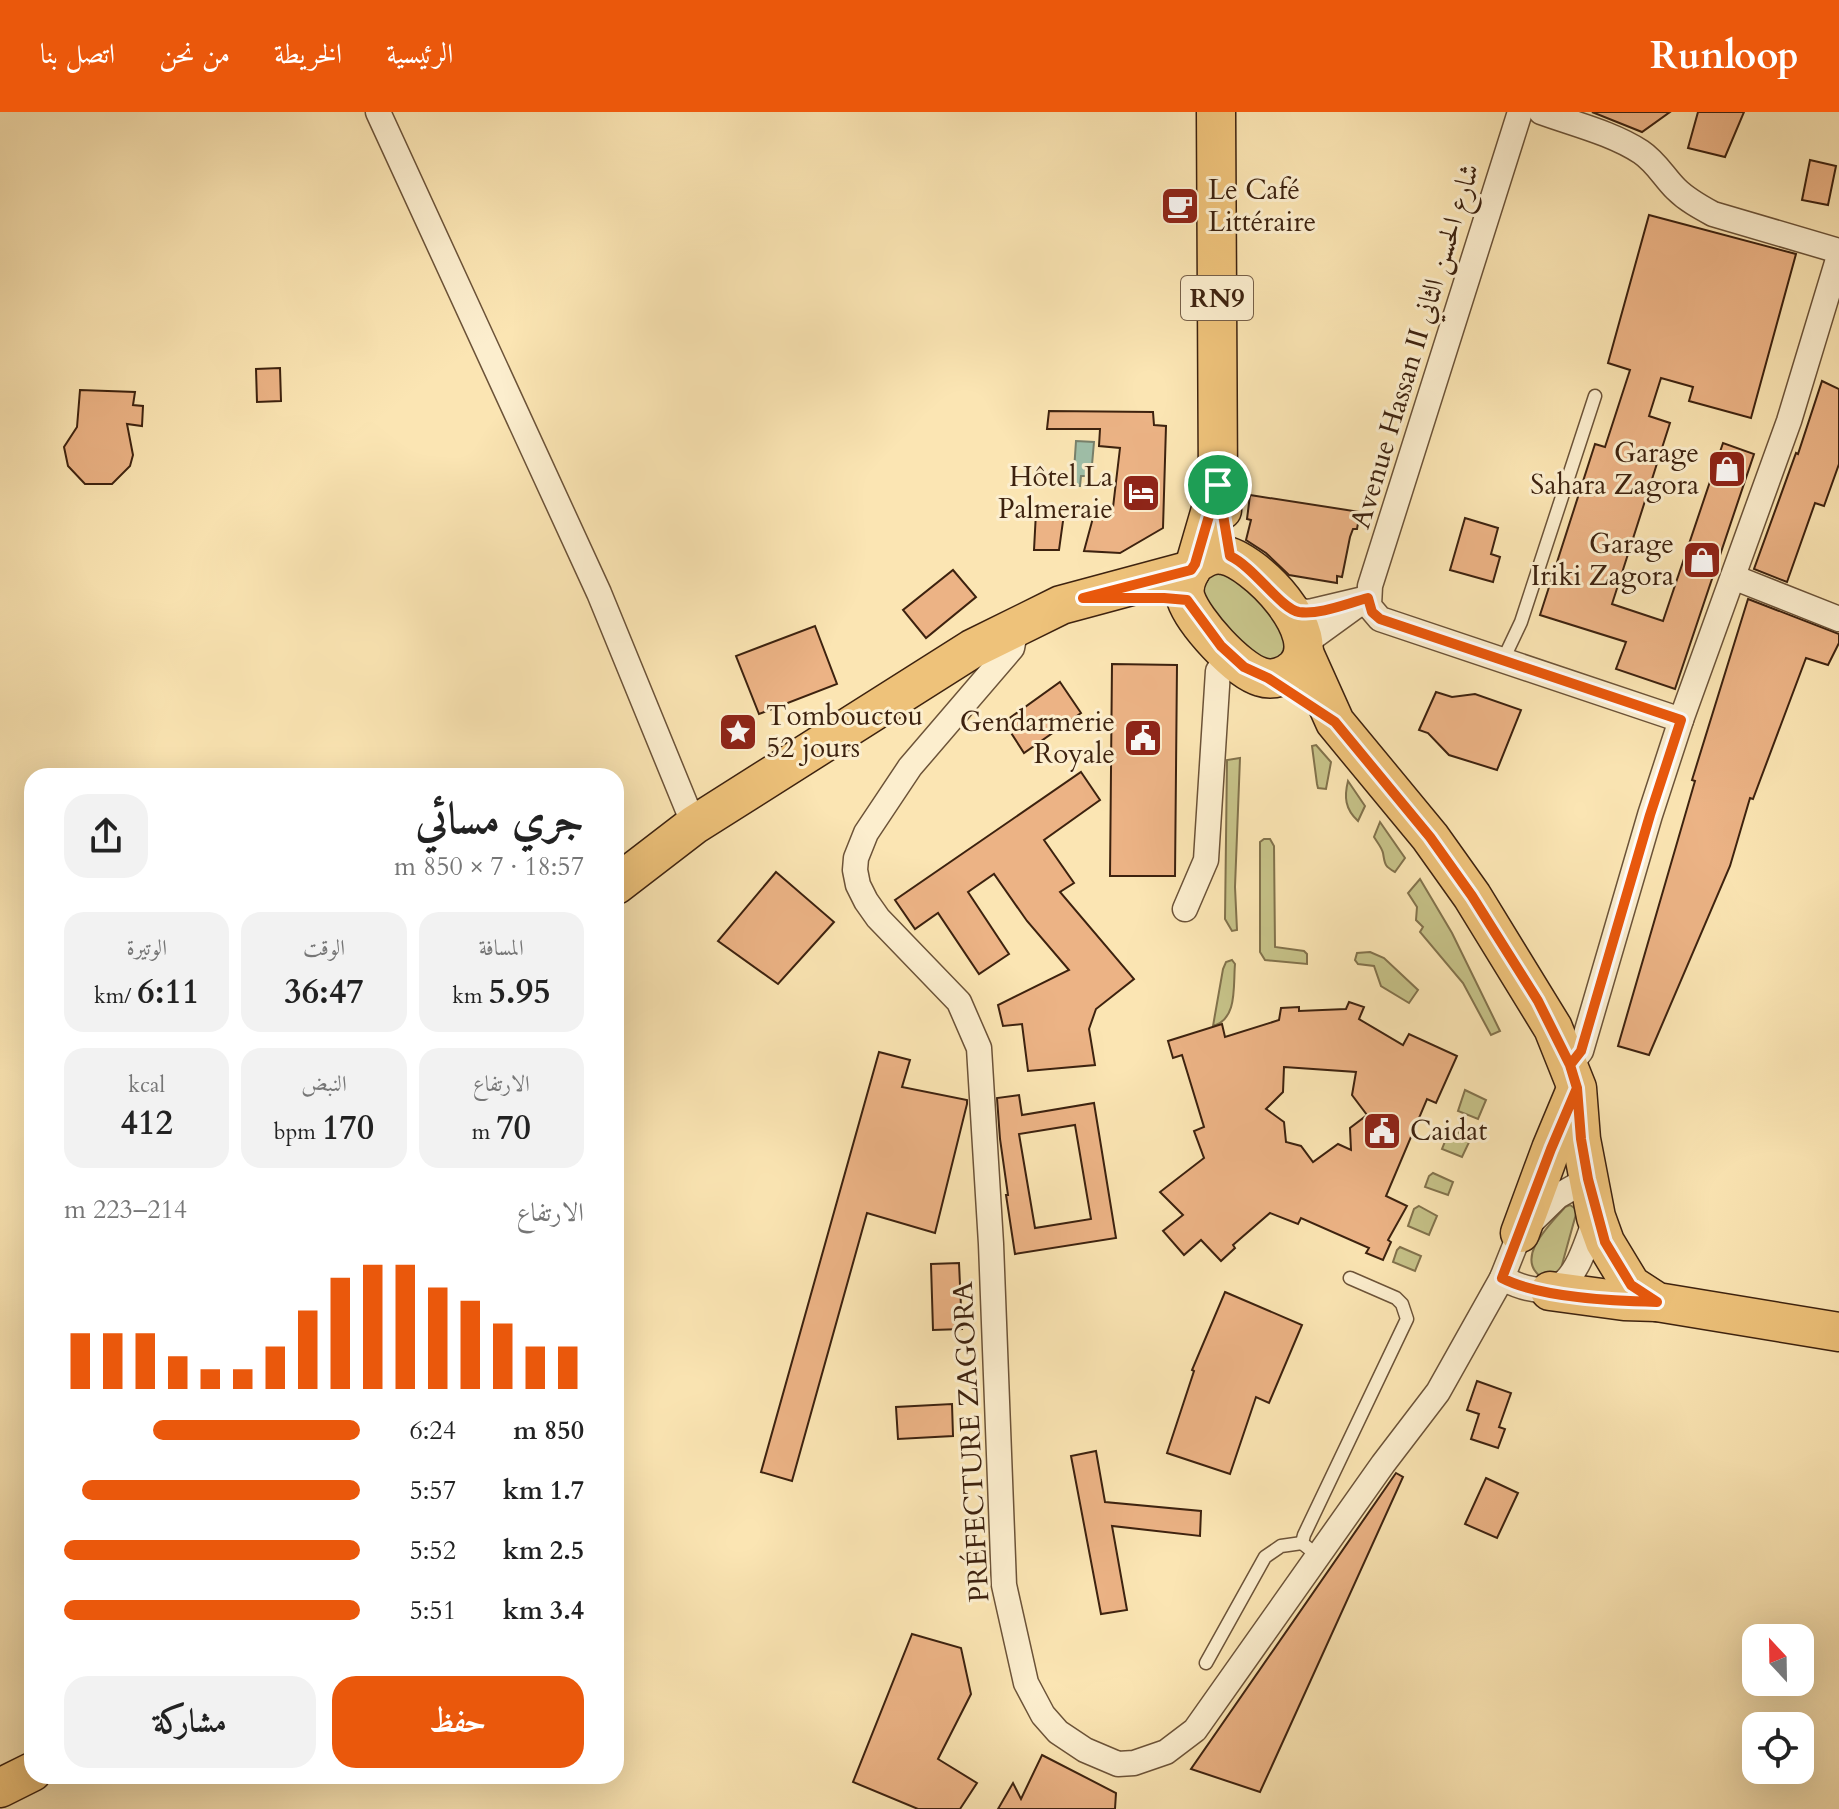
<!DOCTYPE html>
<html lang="ar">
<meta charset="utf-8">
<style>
body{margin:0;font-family:Cardo,Amiri,serif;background:#f2f2f2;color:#222;direction:rtl;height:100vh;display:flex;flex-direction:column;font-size:30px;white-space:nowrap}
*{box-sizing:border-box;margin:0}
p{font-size:26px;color:#767676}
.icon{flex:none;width:44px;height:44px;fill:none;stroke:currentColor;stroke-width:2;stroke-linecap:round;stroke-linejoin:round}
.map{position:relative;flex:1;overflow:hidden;direction:ltr}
.side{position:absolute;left:24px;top:656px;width:600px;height:1016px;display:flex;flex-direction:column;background:#fff;border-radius:24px;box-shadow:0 8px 32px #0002;direction:rtl}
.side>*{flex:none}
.needle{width:52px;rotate:338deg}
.tools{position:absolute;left:1742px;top:1512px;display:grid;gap:16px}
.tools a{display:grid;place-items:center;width:72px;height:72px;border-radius:16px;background:#fff;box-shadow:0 8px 32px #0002;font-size:40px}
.pin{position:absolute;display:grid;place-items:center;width:68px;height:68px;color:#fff;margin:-34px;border:4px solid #fff;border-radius:50%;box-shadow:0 2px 8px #0007}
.round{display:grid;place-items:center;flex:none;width:84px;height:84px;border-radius:24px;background:#f2f2f2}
.overview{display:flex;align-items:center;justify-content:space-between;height:136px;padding:0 40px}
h1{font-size:44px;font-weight:700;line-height:60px}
.figures{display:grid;grid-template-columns:repeat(3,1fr);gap:12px;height:136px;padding:8px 40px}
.figures div{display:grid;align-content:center;border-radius:20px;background:#f2f2f2;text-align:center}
.figures b{font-size:34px;font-weight:700}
.figures small{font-size:22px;font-weight:400}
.figures p{font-size:22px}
.chart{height:224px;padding:16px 40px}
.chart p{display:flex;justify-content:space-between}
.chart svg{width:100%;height:144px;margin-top:8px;stroke:#ea580c;stroke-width:6}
.primary-button{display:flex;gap:16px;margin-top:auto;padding:16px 40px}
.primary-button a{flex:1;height:92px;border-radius:24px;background:#ea580c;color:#fff;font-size:32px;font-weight:700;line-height:92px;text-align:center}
.primary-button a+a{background:#f2f2f2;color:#222}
ul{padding:0 40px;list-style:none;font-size:26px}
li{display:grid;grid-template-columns:128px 96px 1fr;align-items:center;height:60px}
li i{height:20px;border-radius:10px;background:#ea580c}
header{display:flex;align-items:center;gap:48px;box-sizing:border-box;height:112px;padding:0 40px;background:#ea580c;color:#fff}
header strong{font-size:38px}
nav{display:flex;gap:44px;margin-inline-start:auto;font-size:28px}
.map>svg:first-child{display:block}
.green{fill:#c6c288;stroke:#82724c;stroke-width:2}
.water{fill:#9fbfa9;stroke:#78806b;stroke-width:2}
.building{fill:#ecb385;stroke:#3d220f;stroke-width:2;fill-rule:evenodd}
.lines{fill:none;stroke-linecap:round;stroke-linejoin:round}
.lane-casing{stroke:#6c5338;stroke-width:15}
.street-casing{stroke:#6c5338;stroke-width:27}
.primary-casing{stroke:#3d220f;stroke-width:41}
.lane{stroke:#fceece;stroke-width:12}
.street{stroke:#fceece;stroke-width:24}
.primary{stroke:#eec27a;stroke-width:38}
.route-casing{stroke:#fff;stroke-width:16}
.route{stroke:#ea580c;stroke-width:10}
.labels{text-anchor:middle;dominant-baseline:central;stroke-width:6;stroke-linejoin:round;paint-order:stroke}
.shield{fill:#fceece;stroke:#765f48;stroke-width:2}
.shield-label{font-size:26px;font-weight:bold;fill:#3d220f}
.poi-label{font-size:28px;fill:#3d220f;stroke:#fceece;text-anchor:end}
.street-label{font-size:28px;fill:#3d220f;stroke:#fceece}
</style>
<header>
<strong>Runloop</strong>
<nav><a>الرئيسية</a><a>الخريطة</a><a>من نحن</a><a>اتصل بنا</a></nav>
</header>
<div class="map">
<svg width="1839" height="1697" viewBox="0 0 1839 1697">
<rect width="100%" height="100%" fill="#fbe5b3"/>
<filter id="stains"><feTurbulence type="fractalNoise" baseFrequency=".0025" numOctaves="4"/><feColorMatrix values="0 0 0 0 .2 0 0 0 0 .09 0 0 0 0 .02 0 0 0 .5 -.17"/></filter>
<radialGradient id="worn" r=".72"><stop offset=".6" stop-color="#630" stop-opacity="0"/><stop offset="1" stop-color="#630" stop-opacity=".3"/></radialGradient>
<g class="green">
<path d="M 1208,456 L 1249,471 L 1291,531 L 1275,551 L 1237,535 L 1196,471 Z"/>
<path d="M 1316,633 L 1331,650 L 1326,677 L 1318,676 L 1317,672 L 1312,634 Z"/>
<path d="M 1240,646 L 1235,775 L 1237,818 L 1232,819 L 1225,807 L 1227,648 Z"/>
<path d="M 1348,669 L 1365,694 L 1358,709 C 1345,697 1344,685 1348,669 Z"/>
<path d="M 1380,710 L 1405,746 L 1395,760 C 1384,754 1385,752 1383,741 C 1382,736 1377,730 1374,725 Z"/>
<path d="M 1264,727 L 1270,727 L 1274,734 L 1275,835 L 1304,839 L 1307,842 L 1307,852 L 1265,848 L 1260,840 L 1260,730 Z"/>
<path d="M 1420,767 L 1452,821 L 1500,919 L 1491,923 L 1463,871 L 1420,820 L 1423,815 L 1416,808 L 1417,795 L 1408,781 Z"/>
<path d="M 1370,840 L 1384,846 L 1418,878 L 1409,891 L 1381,874 L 1374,854 L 1358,852 L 1355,848 L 1357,841 Z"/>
<path d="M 1232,848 L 1235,852 C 1233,874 1238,907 1213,914 L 1223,857 L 1226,850 Z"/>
<path d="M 1465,978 L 1486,988 L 1478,1007 L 1458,999 Z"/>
<path d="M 1450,1017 L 1471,1026 L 1462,1045 L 1442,1037 Z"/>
<path d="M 1433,1061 L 1453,1070 L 1448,1083 L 1425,1075 L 1429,1064 Z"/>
<path d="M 1570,1093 L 1576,1097 L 1576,1102 L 1560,1160 L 1541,1165 C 1514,1145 1551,1112 1565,1095 Z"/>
<path d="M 1419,1094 L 1437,1104 L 1429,1123 L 1408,1114 L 1414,1097 Z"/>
<path d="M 1400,1135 L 1421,1144 L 1415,1159 L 1393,1150 L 1397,1138 Z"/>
</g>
<path class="water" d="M 1076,329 L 1094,330 L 1091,364 L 1081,364 L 1080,374 L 1073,374 Z"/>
<g class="building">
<path d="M 1592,0 L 1670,0 L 1642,20 Z"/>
<path d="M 1698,0 L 1744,0 L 1725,45 L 1688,36 Z"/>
<path d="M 1810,48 L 1836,54 L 1828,93 L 1802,88 Z"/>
<path d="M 1649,103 L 1796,142 L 1751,306 L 1689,289 L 1693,275 L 1661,266 L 1649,304 L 1670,311 L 1612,492 L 1663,509 L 1723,331 L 1754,342 L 1675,577 L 1616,557 L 1626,530 L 1540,503 L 1595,332 L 1605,335 L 1630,258 L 1608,251 Z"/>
<path d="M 280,256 L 281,289 L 257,290 L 256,257 Z"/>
<path d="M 1822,269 L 1839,277 L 1839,352 L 1824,394 L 1815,391 L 1787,470 L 1754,457 L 1796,341 L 1798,342 Z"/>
<path d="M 80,278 L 135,280 L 133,293 L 143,294 L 142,314 L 127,312 L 133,343 L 130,354 L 112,372 L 85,372 L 68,354 L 64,335 L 77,315 Z"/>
<path d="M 1049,299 L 1153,300 L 1154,313 L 1166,314 L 1163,416 L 1120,441 L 1084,439 L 1094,402 L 1112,404 L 1120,336 L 1099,334 L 1100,317 L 1047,317 Z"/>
<path d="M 1250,383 L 1360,400 L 1357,417 L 1353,417 L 1350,425 L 1342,465 L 1337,464 L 1337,471 L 1289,463 L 1266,441 L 1246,428 L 1251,408 L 1247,407 Z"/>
<path d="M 1036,400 L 1064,402 L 1059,438 L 1034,438 Z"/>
<path d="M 1465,406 L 1498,416 L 1491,442 L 1500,445 L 1493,470 L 1450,458 Z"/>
<path d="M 953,458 L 976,485 L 926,526 L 903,498 Z"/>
<path d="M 1748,487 L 1839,522 L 1839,531 L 1828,553 L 1806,546 L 1753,687 L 1750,686 L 1730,754 L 1649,943 L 1618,934 L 1695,669 L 1692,668 Z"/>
<path d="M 815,514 L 837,572 L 759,602 L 736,544 Z"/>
<path d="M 1112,552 L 1177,553 L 1175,764 L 1110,764 Z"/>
<path d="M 1060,570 L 1081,601 L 1024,641 L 1004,610 Z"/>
<path d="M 1436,580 L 1452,585 L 1475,582 L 1521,598 L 1497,658 L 1449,643 L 1428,621 L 1419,618 Z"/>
<path d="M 1081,660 L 1100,688 L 1044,728 L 1074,771 L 1060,780 L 1134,867 L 1096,897 L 1089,917 L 1095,953 L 1028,959 L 1022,912 L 1003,914 L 998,893 L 1069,858 L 1027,809 L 994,762 L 968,780 L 1009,842 L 979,862 L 938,801 L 915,817 L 895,788 Z"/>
<path d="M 776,760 L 834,810 L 778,872 L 718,829 Z"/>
<path d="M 1349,890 L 1364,895 L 1359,907 L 1403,933 L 1409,922 L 1457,944 L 1436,991 L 1427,987 L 1386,1084 L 1407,1094 L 1388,1128 L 1391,1130 L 1383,1148 L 1366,1141 L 1369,1136 L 1301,1106 L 1298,1112 L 1270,1101 L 1233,1133 L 1235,1136 L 1221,1149 L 1201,1128 L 1184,1143 L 1163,1119 L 1183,1103 L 1160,1080 L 1204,1046 L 1194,1019 L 1204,1015 L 1182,943 L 1173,946 L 1168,929 L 1222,912 L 1225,925 L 1279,908 L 1281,896 L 1299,895 L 1299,899 L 1346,897 ZM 1284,955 L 1356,960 L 1352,983 L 1367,1003 L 1350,1016 L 1351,1038 L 1338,1032 L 1313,1050 L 1301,1034 L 1286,1030 L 1284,1010 L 1266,997 L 1283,980 Z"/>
<path d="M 879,940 L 910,948 L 902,975 L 967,988 L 967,992 L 935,1121 L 867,1101 L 792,1369 L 761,1360 Z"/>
<path d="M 1019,983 L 1022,1003 L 1094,991 L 1116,1126 L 1015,1142 L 1006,1083 L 1008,1083 L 1000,1027 L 997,986 ZM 1075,1013 L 1091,1107 L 1035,1116 L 1019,1022 Z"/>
<path d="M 959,1151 L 962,1217 L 933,1218 L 931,1152 Z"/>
<path d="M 1225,1180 L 1302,1213 L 1269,1291 L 1256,1285 L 1230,1362 L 1167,1341 L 1194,1259 L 1192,1258 Z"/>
<path d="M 1477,1269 L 1511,1281 L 1499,1315 L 1505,1317 L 1498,1336 L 1471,1327 L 1479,1302 L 1467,1298 Z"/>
<path d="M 952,1292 L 953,1324 L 898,1327 L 896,1295 Z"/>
<path d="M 1096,1339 L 1105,1390 L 1201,1399 L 1200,1424 L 1112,1414 L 1127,1498 L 1101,1502 L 1071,1344 Z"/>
<path d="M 1396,1361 L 1403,1365 L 1260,1680 L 1191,1657 Z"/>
<path d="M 1486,1366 L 1518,1381 L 1497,1426 L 1465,1412 Z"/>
<path d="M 912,1522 L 961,1536 L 971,1582 L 938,1647 L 977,1671 L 960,1697 L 918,1697 L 853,1670 Z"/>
<path d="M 1042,1643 L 1116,1681 L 1115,1697 L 998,1697 L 1013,1671 L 1021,1687 Z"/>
</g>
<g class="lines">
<defs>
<g id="lane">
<path d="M 1503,548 L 1521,510 L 1595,284"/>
<path d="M 1318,1444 L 1302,1431 L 1304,1423 L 1407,1207 L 1402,1192 L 1396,1186 L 1350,1166"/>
<path d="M 1206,1551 L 1265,1445 L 1281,1434 L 1302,1431"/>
</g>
<g id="street">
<path d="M 378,0 L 599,481 L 694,713"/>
<path d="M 1520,0 L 1370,474 L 1369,494 L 1380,507 L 1681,608"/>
<path d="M 1541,0 C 1574,12 1612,21 1641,40 C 1656,50 1664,65 1676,77 C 1687,88 1700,95 1713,102 L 1839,139"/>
<path d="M 1733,465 L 1839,507"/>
<path d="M 1289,497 L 1309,500 L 1368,486"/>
<path d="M 1011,516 L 1014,526 L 1012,536 L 910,655 L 866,721 L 856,746 L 855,758 L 858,773 L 866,789 L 878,806 L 959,890 L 979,936 L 991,1132 L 1004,1473 L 1026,1571 L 1043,1603 L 1058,1620 L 1085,1638 L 1118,1652 L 1134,1651 L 1166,1640 L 1195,1618 L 1383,1352 L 1438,1280 L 1502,1166 L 1520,1121 L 1558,1084 L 1588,1067"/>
<path d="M 1305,531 L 1356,494"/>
<path d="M 1185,797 L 1206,748 L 1218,559 L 1229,543"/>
<path d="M 1570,953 L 1581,939 L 1650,703 L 1681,608 L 1789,309 L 1839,144"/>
<path d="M 1502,1166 C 1568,1200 1577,1157 1596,1105"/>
</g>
<g id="primary">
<path d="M 1216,0 L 1218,373 L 1222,398"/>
<path d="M 1195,452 C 1204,446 1212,441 1223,443 C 1253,447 1329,523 1295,556 C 1287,564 1273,569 1261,565 C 1237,558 1194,510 1186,487 C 1182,475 1188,462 1195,452 L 1218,373"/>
<path d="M 1304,541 L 1335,610 L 1430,725 L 1472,784 L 1553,916 L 1577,976 L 1581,1027 L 1596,1105 L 1605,1130 L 1631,1173 L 1657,1190 L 1839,1220"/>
<path d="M 616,773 L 694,713 L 972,537 L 1061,493 L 1191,458"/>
<path d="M 1520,1121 L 1551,1037 L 1574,982"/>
<path d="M 1550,1179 L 1624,1189 L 1657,1190"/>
<path d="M 0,1676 L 32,1660"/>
</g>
</defs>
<use href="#lane" class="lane-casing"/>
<use href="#street" class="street-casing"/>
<use href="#primary" class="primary-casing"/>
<use href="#lane" class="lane"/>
<use href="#street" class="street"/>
<use href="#primary" class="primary"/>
</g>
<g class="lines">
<defs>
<path id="route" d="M 1218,373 L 1195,452 L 1191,458 L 1083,486 L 1164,486 L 1187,488 L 1221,534 L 1244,555 L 1268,566 L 1335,610 L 1430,725 L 1472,784 L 1538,889 L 1570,953 L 1577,976 L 1581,1027 L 1588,1067 L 1605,1130 L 1631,1173 L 1657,1190 C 1614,1189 1540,1186 1502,1166 L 1551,1037 L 1577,976 L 1570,953 L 1581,939 L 1650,703 L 1681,608 L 1380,507 L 1372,500 L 1368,486 C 1348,491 1320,503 1299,500 C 1281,497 1254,455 1230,444 L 1218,373"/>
</defs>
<use href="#route" class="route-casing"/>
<use href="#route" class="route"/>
</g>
<defs>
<symbol id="cafe-square" viewBox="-11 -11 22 22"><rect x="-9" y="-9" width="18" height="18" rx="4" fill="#8f2418" stroke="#fceece"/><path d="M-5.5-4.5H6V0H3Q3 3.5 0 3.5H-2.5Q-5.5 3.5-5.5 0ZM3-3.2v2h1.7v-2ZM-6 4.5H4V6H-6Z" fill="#fff"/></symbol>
<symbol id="shop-square" viewBox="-11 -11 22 22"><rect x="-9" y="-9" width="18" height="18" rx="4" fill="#8f2418" stroke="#fceece"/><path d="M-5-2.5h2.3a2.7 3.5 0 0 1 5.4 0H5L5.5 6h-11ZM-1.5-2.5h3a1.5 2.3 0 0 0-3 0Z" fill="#fff"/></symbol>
<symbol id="hotel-square" viewBox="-11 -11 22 22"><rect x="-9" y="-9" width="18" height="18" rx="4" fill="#8f2418" stroke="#fceece"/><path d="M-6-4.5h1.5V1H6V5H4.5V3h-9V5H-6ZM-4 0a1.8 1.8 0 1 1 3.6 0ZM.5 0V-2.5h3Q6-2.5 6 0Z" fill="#fff"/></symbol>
<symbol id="sight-square" viewBox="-11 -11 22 22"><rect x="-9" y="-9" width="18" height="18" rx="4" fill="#8f2418" stroke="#fceece"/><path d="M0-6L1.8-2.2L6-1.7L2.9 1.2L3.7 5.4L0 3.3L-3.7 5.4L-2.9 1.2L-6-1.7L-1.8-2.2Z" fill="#fff"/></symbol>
<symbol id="civic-square" viewBox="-11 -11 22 22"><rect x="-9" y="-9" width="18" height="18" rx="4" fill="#8f2418" stroke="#fceece"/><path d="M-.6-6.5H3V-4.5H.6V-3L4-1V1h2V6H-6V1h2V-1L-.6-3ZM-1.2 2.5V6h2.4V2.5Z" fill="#fff"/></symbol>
</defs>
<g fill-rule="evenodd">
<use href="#cafe-square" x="1158" y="72" width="44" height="44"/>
<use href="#shop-square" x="1705" y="335" width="44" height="44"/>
<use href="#hotel-square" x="1119" y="359" width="44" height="44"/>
<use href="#shop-square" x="1680" y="426" width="44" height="44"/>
<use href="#sight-square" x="716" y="598" width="44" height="44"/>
<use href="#civic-square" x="1121" y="604" width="44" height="44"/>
<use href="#civic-square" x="1360" y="997" width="44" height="44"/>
</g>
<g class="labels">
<rect class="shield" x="1181" y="164" width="72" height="44" rx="6"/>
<g class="shield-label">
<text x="1217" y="186">RN9</text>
</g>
<g class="poi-label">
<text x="1208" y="78" text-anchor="start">Le Café<tspan x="1208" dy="32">Littéraire</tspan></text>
<text x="1699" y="341">Garage<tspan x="1699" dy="32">Sahara Zagora</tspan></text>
<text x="1113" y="365">Hôtel La<tspan x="1113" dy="32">Palmeraie</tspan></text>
<text x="1674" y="432">Garage<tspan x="1674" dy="32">Iriki Zagora</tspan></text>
<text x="766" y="604" text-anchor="start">Tombouctou<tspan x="766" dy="32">52 jours</tspan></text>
<text x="1115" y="610">Gendarmerie<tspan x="1115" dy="32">Royale</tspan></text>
<text x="1410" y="1019" text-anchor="start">Caidat</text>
</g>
<g class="street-label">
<text transform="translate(1415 234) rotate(-73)">Avenue Hassan II شارع الحسن الثاني</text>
<text transform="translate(971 1330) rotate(-93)">PRÉFECTURE ZAGORA</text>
</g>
</g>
<rect width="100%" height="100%" filter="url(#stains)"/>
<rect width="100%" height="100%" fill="url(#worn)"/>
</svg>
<div class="tools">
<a><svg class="needle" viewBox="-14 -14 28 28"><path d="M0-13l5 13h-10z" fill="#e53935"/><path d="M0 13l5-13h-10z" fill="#767676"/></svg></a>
<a><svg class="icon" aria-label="locate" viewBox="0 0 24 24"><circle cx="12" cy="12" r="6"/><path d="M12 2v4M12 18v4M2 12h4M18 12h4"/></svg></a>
</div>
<div class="pin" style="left:1218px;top:373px;background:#1e9e55"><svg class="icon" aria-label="arrive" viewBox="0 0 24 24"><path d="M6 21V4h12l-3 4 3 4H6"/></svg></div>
<section class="side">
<div class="overview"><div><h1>جري مسائي</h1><p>18:57 · 7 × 850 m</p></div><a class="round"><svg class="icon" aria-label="share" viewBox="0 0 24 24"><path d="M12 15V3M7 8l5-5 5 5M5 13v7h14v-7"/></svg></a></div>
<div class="figures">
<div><p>المسافة</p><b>5.95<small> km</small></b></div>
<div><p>الوقت</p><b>36:47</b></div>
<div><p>الوتيرة</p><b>6:11<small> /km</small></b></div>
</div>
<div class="figures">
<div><p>الارتفاع</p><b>70<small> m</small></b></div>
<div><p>النبض</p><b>170<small> bpm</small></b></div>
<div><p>kcal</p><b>412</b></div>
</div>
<div class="chart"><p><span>الارتفاع</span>214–223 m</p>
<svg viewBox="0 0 160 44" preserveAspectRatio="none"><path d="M5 44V27M15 44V27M25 44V27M35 44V34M45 44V38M55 44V38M65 44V31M75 44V20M85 44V10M95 44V6M105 44V6M115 44V13M125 44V17M135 44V24M145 44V31M155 44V31"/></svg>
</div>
<ul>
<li><b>850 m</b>6:24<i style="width:70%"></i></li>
<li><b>1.7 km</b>5:57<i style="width:94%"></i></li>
<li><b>2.5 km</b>5:52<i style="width:100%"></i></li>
<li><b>3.4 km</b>5:51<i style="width:100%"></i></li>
</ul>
<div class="primary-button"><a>حفظ</a><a>مشاركة</a></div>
</section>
</div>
